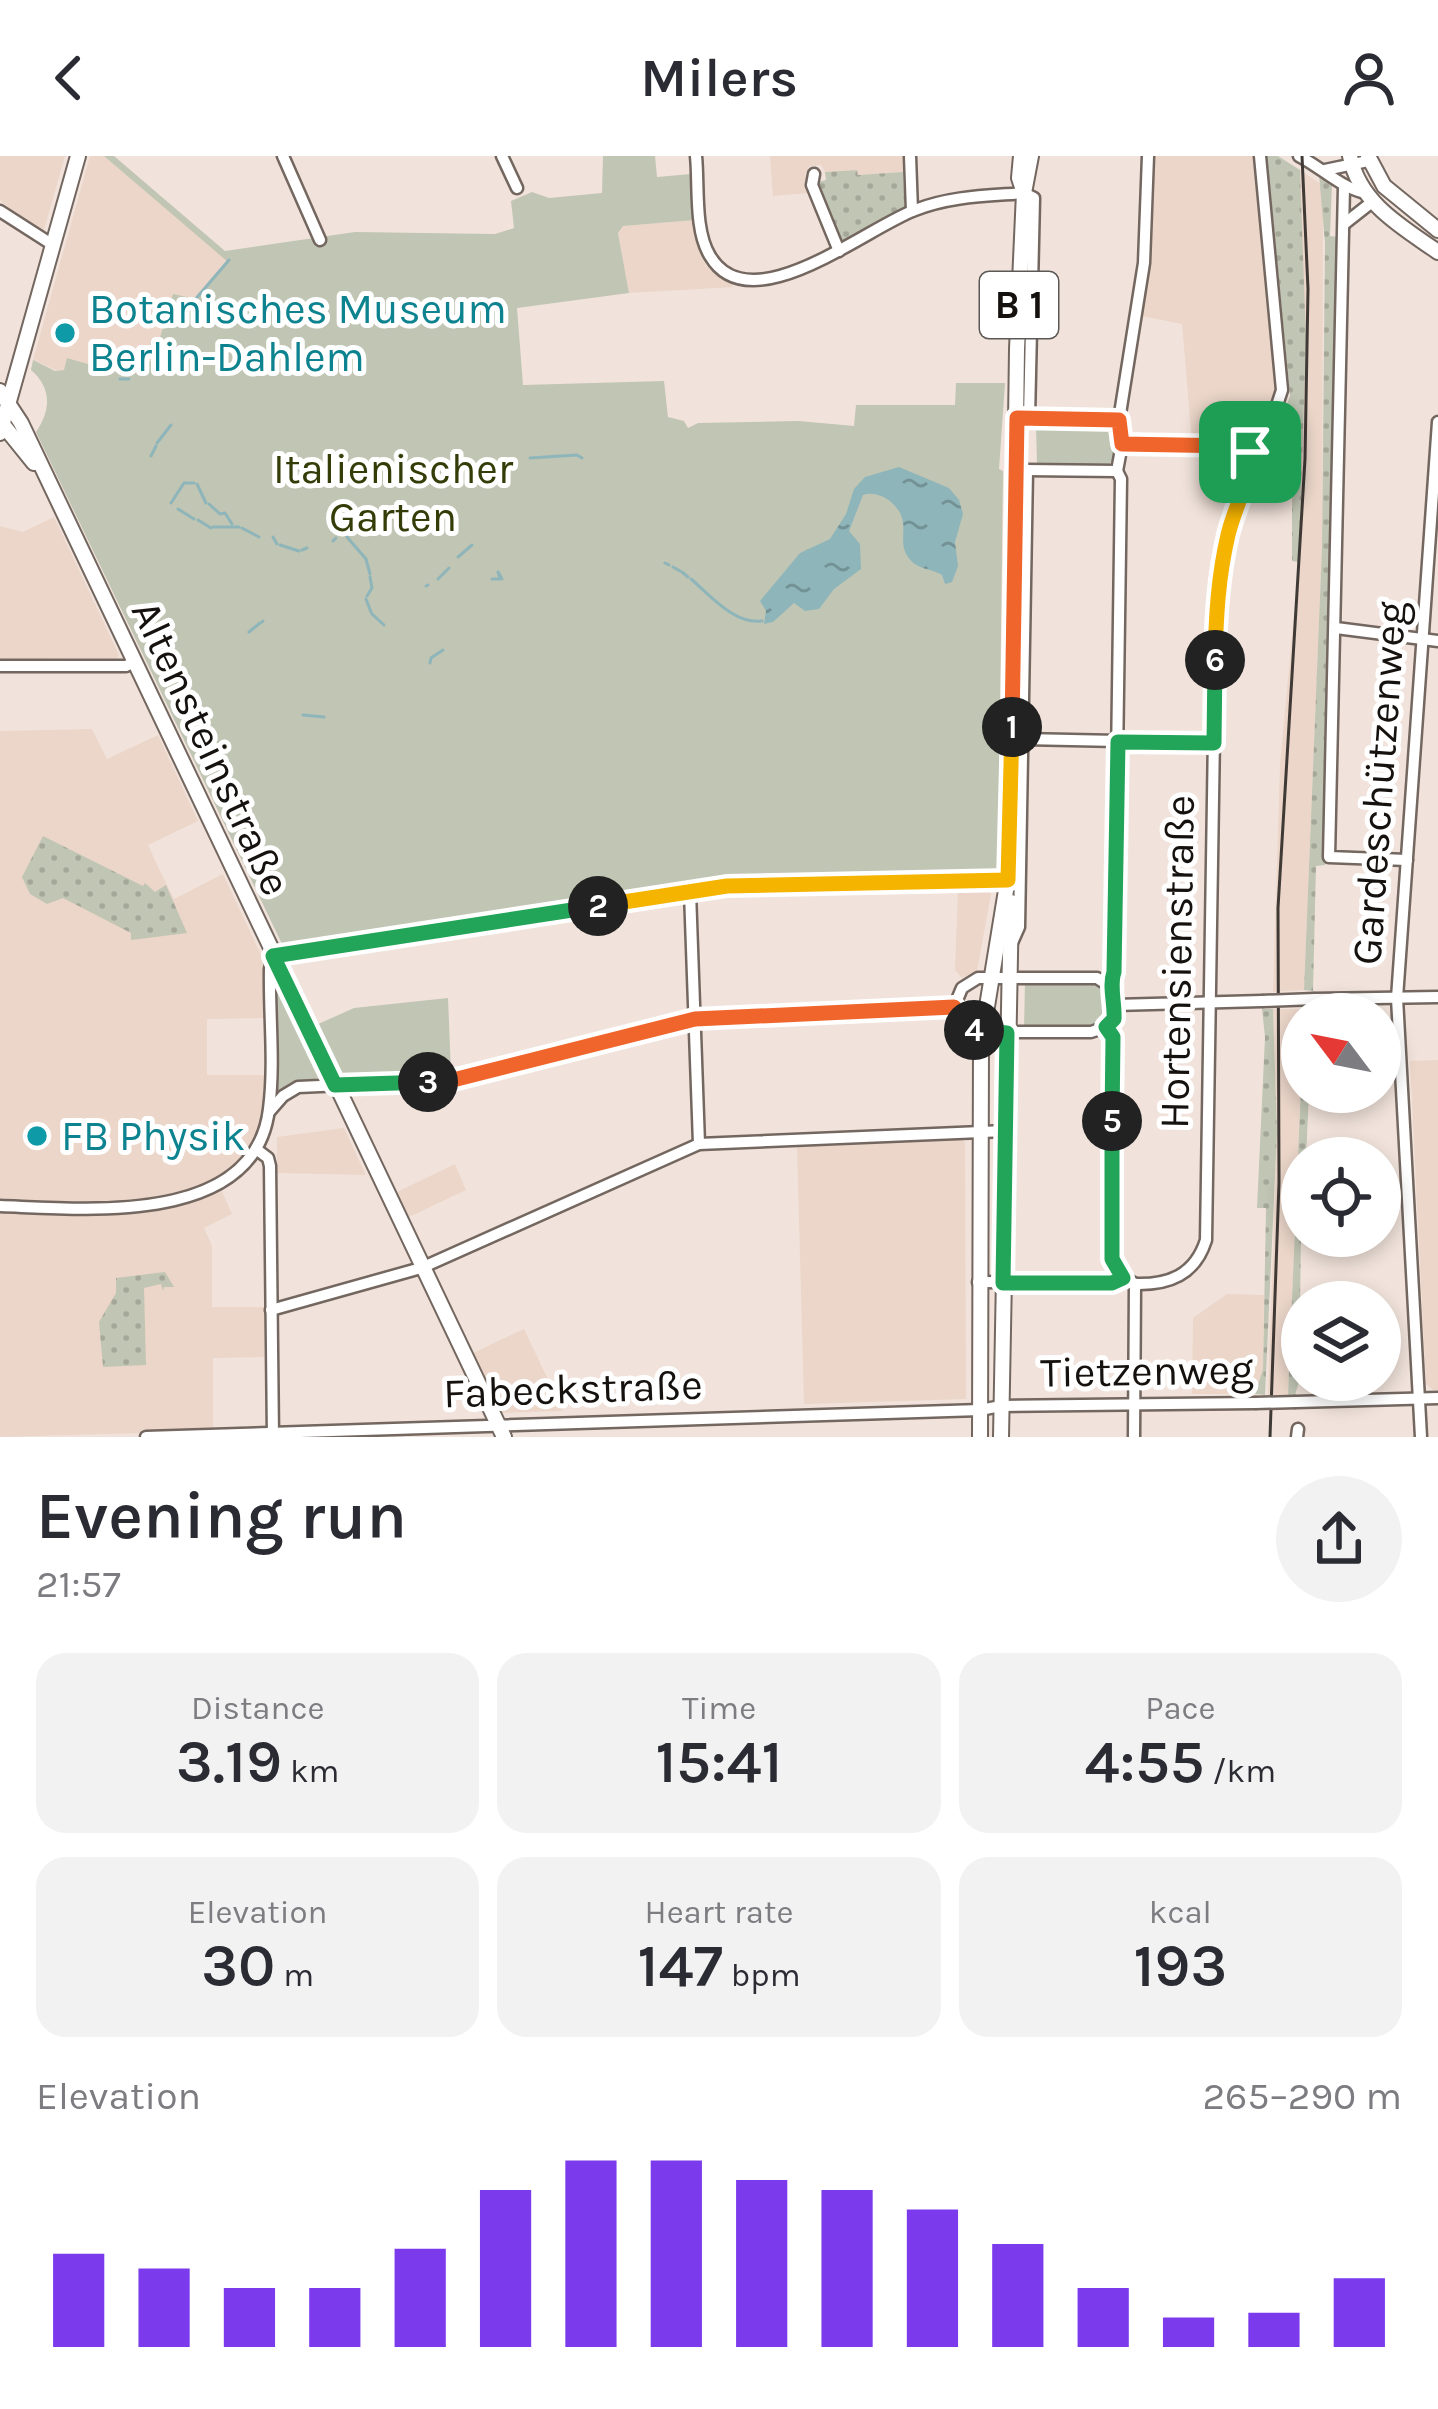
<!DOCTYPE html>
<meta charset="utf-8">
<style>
body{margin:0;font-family:Karla,sans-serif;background:#f2f2f3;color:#2b2b33;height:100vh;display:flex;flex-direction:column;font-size:45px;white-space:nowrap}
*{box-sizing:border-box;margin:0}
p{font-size:39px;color:#7c7c81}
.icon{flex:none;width:66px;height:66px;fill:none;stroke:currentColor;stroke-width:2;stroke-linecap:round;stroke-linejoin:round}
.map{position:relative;height:1281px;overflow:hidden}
.details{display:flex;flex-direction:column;background:#fff;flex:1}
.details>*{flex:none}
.needle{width:78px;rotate:302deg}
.fabs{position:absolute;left:1281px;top:837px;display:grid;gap:24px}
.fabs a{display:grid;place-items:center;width:120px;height:120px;border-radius:50%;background:#fff;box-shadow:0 6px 18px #0003;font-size:60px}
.pin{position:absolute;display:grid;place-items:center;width:102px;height:102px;color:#fff;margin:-51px;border-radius:24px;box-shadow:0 6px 18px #0006}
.km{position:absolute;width:60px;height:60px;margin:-30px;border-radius:50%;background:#222;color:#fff;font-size:33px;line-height:60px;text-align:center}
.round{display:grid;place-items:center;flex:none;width:126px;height:126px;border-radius:63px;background:#f2f2f3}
.head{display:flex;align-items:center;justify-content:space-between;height:204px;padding:0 36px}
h1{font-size:66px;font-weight:600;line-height:90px}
.figures{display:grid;grid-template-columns:repeat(3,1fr);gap:18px;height:204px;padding:12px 36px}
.figures div{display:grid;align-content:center;border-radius:30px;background:#f2f2f3;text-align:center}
.figures b{font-size:60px;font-weight:600}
.figures small{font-size:33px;font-weight:400}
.figures p{font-size:33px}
.chart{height:336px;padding:24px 36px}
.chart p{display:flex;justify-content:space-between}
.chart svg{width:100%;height:216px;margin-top:12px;stroke:#7c3aed;stroke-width:6}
header{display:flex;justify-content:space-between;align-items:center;height:156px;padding:0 36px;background:#fff;font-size:54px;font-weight:600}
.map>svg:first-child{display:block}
.built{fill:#ebd6c9}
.grass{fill:url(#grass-dots)}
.park{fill:#c1c5b3}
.water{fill:url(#water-ripples)}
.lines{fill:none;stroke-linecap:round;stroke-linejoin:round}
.stream{stroke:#8eb5ba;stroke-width:3}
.minor-casing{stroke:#736760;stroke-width:15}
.major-casing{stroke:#736760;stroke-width:18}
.minor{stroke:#fff;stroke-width:10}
.major{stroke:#fff;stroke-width:14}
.tram{stroke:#403a36;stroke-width:3}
.minor-bridge-casing{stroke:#736760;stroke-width:15;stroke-linecap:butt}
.minor-bridge{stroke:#fff;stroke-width:10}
.split-1-casing{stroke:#fff;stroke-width:24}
.split-2-casing{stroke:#fff;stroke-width:24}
.split-3-casing{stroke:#fff;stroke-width:24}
.split-4-casing{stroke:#fff;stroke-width:24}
.split-5-casing{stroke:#fff;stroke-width:24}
.split-6-casing{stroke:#fff;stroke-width:24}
.split-7-casing{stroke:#fff;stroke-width:24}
.split-1{stroke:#f0652b;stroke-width:15}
.split-2{stroke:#f5b400;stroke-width:15}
.split-3{stroke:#22a559;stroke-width:15}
.split-4{stroke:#f0652b;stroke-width:15}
.split-5{stroke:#22a559;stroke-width:15}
.split-6{stroke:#22a559;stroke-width:15}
.split-7{stroke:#f5b400;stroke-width:15}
.culture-dot{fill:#0f9aa8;stroke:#fff;stroke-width:4.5}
.labels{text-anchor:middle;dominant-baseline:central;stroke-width:10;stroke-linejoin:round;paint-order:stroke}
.shield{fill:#fff;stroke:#5b5856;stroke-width:3}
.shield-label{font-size:39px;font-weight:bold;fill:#15110e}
.culture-label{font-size:42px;fill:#0d838f;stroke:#fff;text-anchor:start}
.park-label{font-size:42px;fill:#343c08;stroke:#fff}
.street-label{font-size:42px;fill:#15110e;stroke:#fff}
</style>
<header><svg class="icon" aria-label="back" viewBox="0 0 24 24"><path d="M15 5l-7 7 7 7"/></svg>Milers<svg class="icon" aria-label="person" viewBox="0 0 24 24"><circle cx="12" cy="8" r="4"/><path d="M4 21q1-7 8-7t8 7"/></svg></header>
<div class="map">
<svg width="1438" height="1281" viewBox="0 0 1438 1281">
<defs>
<pattern id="grass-dots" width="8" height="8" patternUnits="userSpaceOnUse" patternTransform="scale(3)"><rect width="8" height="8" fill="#c1c5b3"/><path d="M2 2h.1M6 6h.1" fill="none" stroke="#a5a899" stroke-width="1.8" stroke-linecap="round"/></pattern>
<pattern id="water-ripples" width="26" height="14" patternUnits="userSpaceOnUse" patternTransform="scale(3)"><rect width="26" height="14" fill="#8eb5ba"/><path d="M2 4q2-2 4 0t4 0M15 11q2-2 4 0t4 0" fill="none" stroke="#739296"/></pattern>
</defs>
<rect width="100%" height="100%" fill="#f1e3db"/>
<g class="built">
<path d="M 0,0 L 65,0 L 44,74 L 29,69 L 0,44 Z"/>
<path d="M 90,0 L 104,0 L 228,105 L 195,144 L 153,205 L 139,201 L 127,219 L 68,202 L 64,214 L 58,215 L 33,204 Z"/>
<path d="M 770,0 L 903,0 L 903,16 L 857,19 L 856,14 L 825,16 L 821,9 L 810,10 L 805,17 L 809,37 L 773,40 Z"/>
<path d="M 1152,0 L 1256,0 L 1278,228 L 1262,279 L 1255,285 L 1192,286 L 1182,168 L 1141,160 Z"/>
<path d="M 1300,14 L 1321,28 L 1323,44 L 1322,391 L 1304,834 L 1273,836 L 1280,609 L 1299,406 L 1305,222 Z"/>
<path d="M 695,64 L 697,90 L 706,110 L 734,131 L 629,137 L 618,77 L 623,70 Z"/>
<path d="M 54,361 L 119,499 L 117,502 L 0,503 L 0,370 L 23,376 Z"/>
<path d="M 92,573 L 107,603 L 158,579 L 198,665 L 148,689 L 160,715 L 174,743 L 223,718 L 265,807 L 266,862 L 207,863 L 207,919 L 266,919 L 266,950 L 253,991 L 225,1020 L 194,1034 L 133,1049 L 0,1047 L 0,575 Z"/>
<path d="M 958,733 L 986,733 L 991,738 L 977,815 L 962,822 L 955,814 Z"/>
<path d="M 1273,853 L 1304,853 L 1288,1239 L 1268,1239 L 1277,977 Z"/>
<path d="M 1438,904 L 1438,1234 L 1433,1234 L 1426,1228 L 1410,905 Z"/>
<path d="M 344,972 L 366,1019 L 277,1017 L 277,981 Z"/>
<path d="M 960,982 L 965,987 L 966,1243 L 804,1248 L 797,990 Z"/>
<path d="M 455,1008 L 466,1034 L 409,1061 L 397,1036 Z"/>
<path d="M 220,1031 L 232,1058 L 204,1072 L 212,1090 L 212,1151 L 264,1151 L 264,1201 L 213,1202 L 213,1275 L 0,1281 L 0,1054 L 128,1057 Z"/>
<path d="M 1227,1138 L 1264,1139 L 1263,1213 L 1255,1238 L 1192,1238 L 1193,1162 Z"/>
<path d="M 524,1173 L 563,1255 L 501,1257 L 473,1197 Z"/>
</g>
<g class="grass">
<path d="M 1267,0 L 1278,0 L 1300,14 L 1306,184 L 1299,406 L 1292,405 L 1292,285 L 1273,284 L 1290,240 Z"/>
<path d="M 857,14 L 858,19 L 903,16 L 905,53 L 840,86 L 818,26 L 826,24 L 825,16 Z"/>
<path d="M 1319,18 L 1332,28 L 1330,80 L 1339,81 L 1325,709 L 1316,710 L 1313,835 L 1304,834 L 1322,391 L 1325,87 Z"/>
<path d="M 43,680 L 143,730 L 145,727 L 155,736 L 166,729 L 187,777 L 131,784 L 131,777 L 63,742 L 47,748 L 30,738 L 22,721 Z"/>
<path d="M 1262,853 L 1273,853 L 1277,977 L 1265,1239 L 1255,1238 L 1263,1213 L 1266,1052 L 1257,1052 L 1265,881 Z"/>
<path d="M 1302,905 L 1302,936 L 1309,936 L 1306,1002 L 1302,1002 L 1299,1226 L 1295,1239 L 1288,1239 Z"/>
<path d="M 165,1116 L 174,1131 L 164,1131 L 163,1135 L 161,1128 L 144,1132 L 146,1209 L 103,1211 L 99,1166 L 116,1137 L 116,1122 Z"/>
</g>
<g class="park">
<path d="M 104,0 L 114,0 L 225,95 L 355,76 L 495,78 L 514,72 L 511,45 L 532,36 L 549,42 L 602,37 L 603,0 L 655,0 L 657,21 L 691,18 L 695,64 L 623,70 L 618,77 L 629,137 L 517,152 L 523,229 L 664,225 L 668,261 L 684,265 L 688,272 L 698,267 L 799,265 L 854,270 L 856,249 L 955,249 L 956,227 L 1005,227 L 999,313 L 1003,315 L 998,715 L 732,721 L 282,788 L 36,276 C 51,254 52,232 31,214 L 33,204 L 55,215 L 64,214 L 67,202 L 127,219 L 134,204 L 153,205 L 173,138 L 196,143 L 228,106 Z"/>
<path d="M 1040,264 L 1107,265 L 1118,276 L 1117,300 L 1106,311 L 1037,310 L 1036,269 Z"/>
<path d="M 273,822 L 320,922 L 296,926 L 273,939 Z"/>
<path d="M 1025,826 L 1092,826 L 1108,840 L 1108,857 L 1096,871 L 1024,874 Z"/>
<path d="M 448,842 L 451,916 L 446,917 L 342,921 L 316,869 L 354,852 Z"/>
</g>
<path class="water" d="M 899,311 L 949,332 L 959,344 L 963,358 L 955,386 L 958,410 L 952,426 L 945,428 L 942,419 C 930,412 917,414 908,401 C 899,388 906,375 902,362 C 897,346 878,334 863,339 L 849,375 L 860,388 L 861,413 L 834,433 L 819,453 L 805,455 L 794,447 L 773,466 L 764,468 L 766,455 L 760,445 L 800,397 L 830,383 L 846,358 L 854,333 L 865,321 Z"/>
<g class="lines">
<g class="stream">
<path d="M 193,146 L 229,104"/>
<path d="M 213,150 L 213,156"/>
<path d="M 120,223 L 129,223"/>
<path d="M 157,287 L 171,269"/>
<path d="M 151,300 L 156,290"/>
<path d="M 530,302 L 577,299 L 582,302"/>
<path d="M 197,328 L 206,347"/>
<path d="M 171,347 L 184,327 L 194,327"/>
<path d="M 209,348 L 220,358 L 225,357 L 232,368"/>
<path d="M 178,353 L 194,363"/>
<path d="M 198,364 L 211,372"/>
<path d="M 213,371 L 239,371"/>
<path d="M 242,372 L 259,381"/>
<path d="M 273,381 L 277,388"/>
<path d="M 347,381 L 366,403 L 370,418"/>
<path d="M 333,385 L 336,382"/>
<path d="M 280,389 L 299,395"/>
<path d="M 302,394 L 307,392"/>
<path d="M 458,401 L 472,389"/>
<path d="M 665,407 L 669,409"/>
<path d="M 673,411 L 680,415"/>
<path d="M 682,416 L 688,421"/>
<path d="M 438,423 L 449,412"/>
<path d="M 492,423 L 500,423 L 498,416 L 502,423"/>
<path d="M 691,423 C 711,440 735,469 762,465"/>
<path d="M 426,430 L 428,429"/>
<path d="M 367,440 L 372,432 L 370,421"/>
<path d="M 366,443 L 371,456"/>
<path d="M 372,458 L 384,469"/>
<path d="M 262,466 L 263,465"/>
<path d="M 249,476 L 260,467"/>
<path d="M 430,507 L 431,502 L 443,494"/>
<path d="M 303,559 L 324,561"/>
</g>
<defs>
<g id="minor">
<path d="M 283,0 L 320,84"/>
<path d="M 502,0 L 517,32"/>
<path d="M 696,0 C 699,30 694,74 710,100 C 750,168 866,72 915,54 C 951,40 986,40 1024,37 L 1034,42 L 1029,262"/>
<path d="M 910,0 L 912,55"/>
<path d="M 1299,0 C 1322,12 1340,31 1365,37"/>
<path d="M 1325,14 L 1368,5"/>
<path d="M 814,18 L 812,29 L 839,95"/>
<path d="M 1344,31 L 1329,701 L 1407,704"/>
<path d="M 0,55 L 53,89"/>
<path d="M 1344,68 L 1372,46"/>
<path d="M 1026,262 L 1119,264"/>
<path d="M 1119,264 L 1144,107 L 1148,0"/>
<path d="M 1122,288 L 1234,290 L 1250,296"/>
<path d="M 1250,296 L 1267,280 L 1282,234 L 1260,0"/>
<path d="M 1025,314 L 1117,315"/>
<path d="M 1117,315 L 1122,288 L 1119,264"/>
<path d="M 1336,472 L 1438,485"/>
<path d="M 0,510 L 126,510 L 134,506"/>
<path d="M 1023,583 L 1214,587"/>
<path d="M 690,736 L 699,988"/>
<path d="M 1011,789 L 1019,771 L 1027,314"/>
<path d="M 978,822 L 1097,822 L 1114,833 L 1114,863 L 1106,871 L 1091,876 L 977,876 L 954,851 L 962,832 Z"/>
<path d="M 1110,827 L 1114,816 L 1121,323 L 1117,315"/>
<path d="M 1315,843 L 1438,841"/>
<path d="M 1115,849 L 1262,845"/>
<path d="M 1106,871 L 1113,881 L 1112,1103 L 1117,1116 L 1135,1128"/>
<path d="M 269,956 L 283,940 L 298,931 L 453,924 L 695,863 L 954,851"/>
<path d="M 256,993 L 268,1002 L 270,1010 L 273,1281"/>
<path d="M 0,1050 C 85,1053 255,1071 269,953 C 275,907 269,858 270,813 L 273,800 L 281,796 L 727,730 L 1008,724"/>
<path d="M 978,1126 L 1112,1127 L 1123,1122"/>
<path d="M 1135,1128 C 1169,1129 1195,1119 1206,1084 L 1216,453 L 1228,376 L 1251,309 L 1250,296"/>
<path d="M 271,1154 L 421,1112 L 699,988 L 1005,975"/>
<path d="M 1296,1246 L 1438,1242"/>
<path d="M 146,1281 L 980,1254 L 1001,1250 L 1255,1247"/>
<path d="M 1134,1281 L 1135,1128"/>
<path d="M 1297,1281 L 1298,1273"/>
<path d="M 1421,1281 L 1397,842 L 1438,266"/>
</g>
<g id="major">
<path d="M 1021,0 L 1019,22 L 1024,37"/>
<path d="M 1350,0 C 1359,47 1402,71 1438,96"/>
<path d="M 1368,0 L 1384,30 L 1438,74"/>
<path d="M 0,235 L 21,267 L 504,1281"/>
<path d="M 0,265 L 34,307"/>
<path d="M 0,277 L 78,0"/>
<path d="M 980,1281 L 981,887 L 1010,710 L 1017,193 L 1024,37 L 1031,0"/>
<path d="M 1001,1281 L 1011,746"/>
</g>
</defs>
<use href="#minor" class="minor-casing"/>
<use href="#major" class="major-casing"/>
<use href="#minor" class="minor"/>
<use href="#major" class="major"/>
<path class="tram" d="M 1270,1281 L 1279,1027 L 1278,752 L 1305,303 L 1308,133 L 1302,0"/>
<defs>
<g id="minor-bridge">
<path d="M 1262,845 L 1315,843"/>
<path d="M 1255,1247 L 1296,1246"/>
</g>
</defs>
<use href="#minor-bridge" class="minor-bridge-casing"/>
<use href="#minor-bridge" class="minor-bridge"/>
</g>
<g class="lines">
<defs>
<path id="split-1" d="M 1012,571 L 1017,262 L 1119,264 L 1122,288 L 1234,290 L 1250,296"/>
<path id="split-2" d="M 598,750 L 727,730 L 1008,724 L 1012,571"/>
<path id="split-3" d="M 428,926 L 335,929 L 273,800 L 598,750"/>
<path id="split-4" d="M 428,926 L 453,924 L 695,863 L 954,851 L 974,874"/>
<path id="split-5" d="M 974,874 L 1007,877 L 1003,1127 L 1112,1127 L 1123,1122 L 1112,1103 L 1112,965"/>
<path id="split-6" d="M 1112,965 L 1113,881 L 1106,871 L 1114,863 C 1115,847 1109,830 1114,816 L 1118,586 L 1214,587 L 1215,504"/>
<path id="split-7" d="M 1215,504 C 1216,462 1218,421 1228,379 C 1234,352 1251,325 1250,296"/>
</defs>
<use href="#split-1" class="split-1-casing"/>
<use href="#split-2" class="split-2-casing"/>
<use href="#split-3" class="split-3-casing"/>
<use href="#split-4" class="split-4-casing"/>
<use href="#split-5" class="split-5-casing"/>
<use href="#split-6" class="split-6-casing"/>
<use href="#split-7" class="split-7-casing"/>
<use href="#split-1" class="split-1"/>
<use href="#split-2" class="split-2"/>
<use href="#split-3" class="split-3"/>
<use href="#split-4" class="split-4"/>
<use href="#split-5" class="split-5"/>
<use href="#split-6" class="split-6"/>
<use href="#split-7" class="split-7"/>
</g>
<g class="culture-dot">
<circle cx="65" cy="177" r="12"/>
<circle cx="37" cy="980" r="12"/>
</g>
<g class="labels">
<rect class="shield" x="980" y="116" width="78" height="66" rx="9"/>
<g class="shield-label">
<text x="1019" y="149">B 1</text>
</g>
<g class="culture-label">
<text x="89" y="153">Botanisches Museum<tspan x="89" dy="48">Berlin-Dahlem</tspan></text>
<text x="61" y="980">FB Physik</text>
</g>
<g class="park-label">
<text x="393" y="313">Italienischer<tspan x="393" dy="48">Garten</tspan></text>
</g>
<g class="street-label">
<text transform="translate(211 592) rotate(65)">Altensteinstraße</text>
<text transform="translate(1379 627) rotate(-86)">Gardeschützenweg</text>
<text transform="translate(1177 806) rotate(-89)">Hortensienstraße</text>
<text transform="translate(1147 1215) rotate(-1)">Tietzenweg</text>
<text transform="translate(573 1233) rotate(-2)">Fabeckstraße</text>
</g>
</g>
</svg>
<div class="fabs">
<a><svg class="needle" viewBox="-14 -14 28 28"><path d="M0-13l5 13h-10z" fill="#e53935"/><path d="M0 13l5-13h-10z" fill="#7c7c81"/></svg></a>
<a><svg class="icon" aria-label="locate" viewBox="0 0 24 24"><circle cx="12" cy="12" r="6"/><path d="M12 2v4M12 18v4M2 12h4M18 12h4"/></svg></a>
<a><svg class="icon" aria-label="layers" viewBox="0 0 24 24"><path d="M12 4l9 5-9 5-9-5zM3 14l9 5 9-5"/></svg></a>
</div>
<div class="pin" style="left:1250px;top:296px;background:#1e9e55"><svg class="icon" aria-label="arrive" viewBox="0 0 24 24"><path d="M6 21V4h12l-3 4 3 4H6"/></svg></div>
<b class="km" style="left:1012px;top:571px">1</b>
<b class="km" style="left:598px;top:750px">2</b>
<b class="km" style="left:428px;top:926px">3</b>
<b class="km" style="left:974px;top:874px">4</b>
<b class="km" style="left:1112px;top:965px">5</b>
<b class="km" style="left:1215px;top:504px">6</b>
</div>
<section class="details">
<div class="head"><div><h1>Evening run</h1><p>21:57</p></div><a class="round"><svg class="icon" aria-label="share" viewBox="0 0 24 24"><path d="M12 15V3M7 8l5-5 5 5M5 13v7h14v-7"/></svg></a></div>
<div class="figures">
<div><p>Distance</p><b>3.19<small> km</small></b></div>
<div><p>Time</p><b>15:41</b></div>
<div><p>Pace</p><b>4:55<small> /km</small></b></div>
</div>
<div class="figures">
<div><p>Elevation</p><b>30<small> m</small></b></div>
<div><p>Heart rate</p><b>147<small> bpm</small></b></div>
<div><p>kcal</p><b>193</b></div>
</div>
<div class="chart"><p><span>Elevation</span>265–290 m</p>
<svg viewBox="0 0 160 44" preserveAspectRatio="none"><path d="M5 44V25M15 44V28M25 44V32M35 44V32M45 44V24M55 44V12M65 44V6M75 44V6M85 44V10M95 44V12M105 44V16M115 44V23M125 44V32M135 44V38M145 44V37M155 44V30"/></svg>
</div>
</section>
